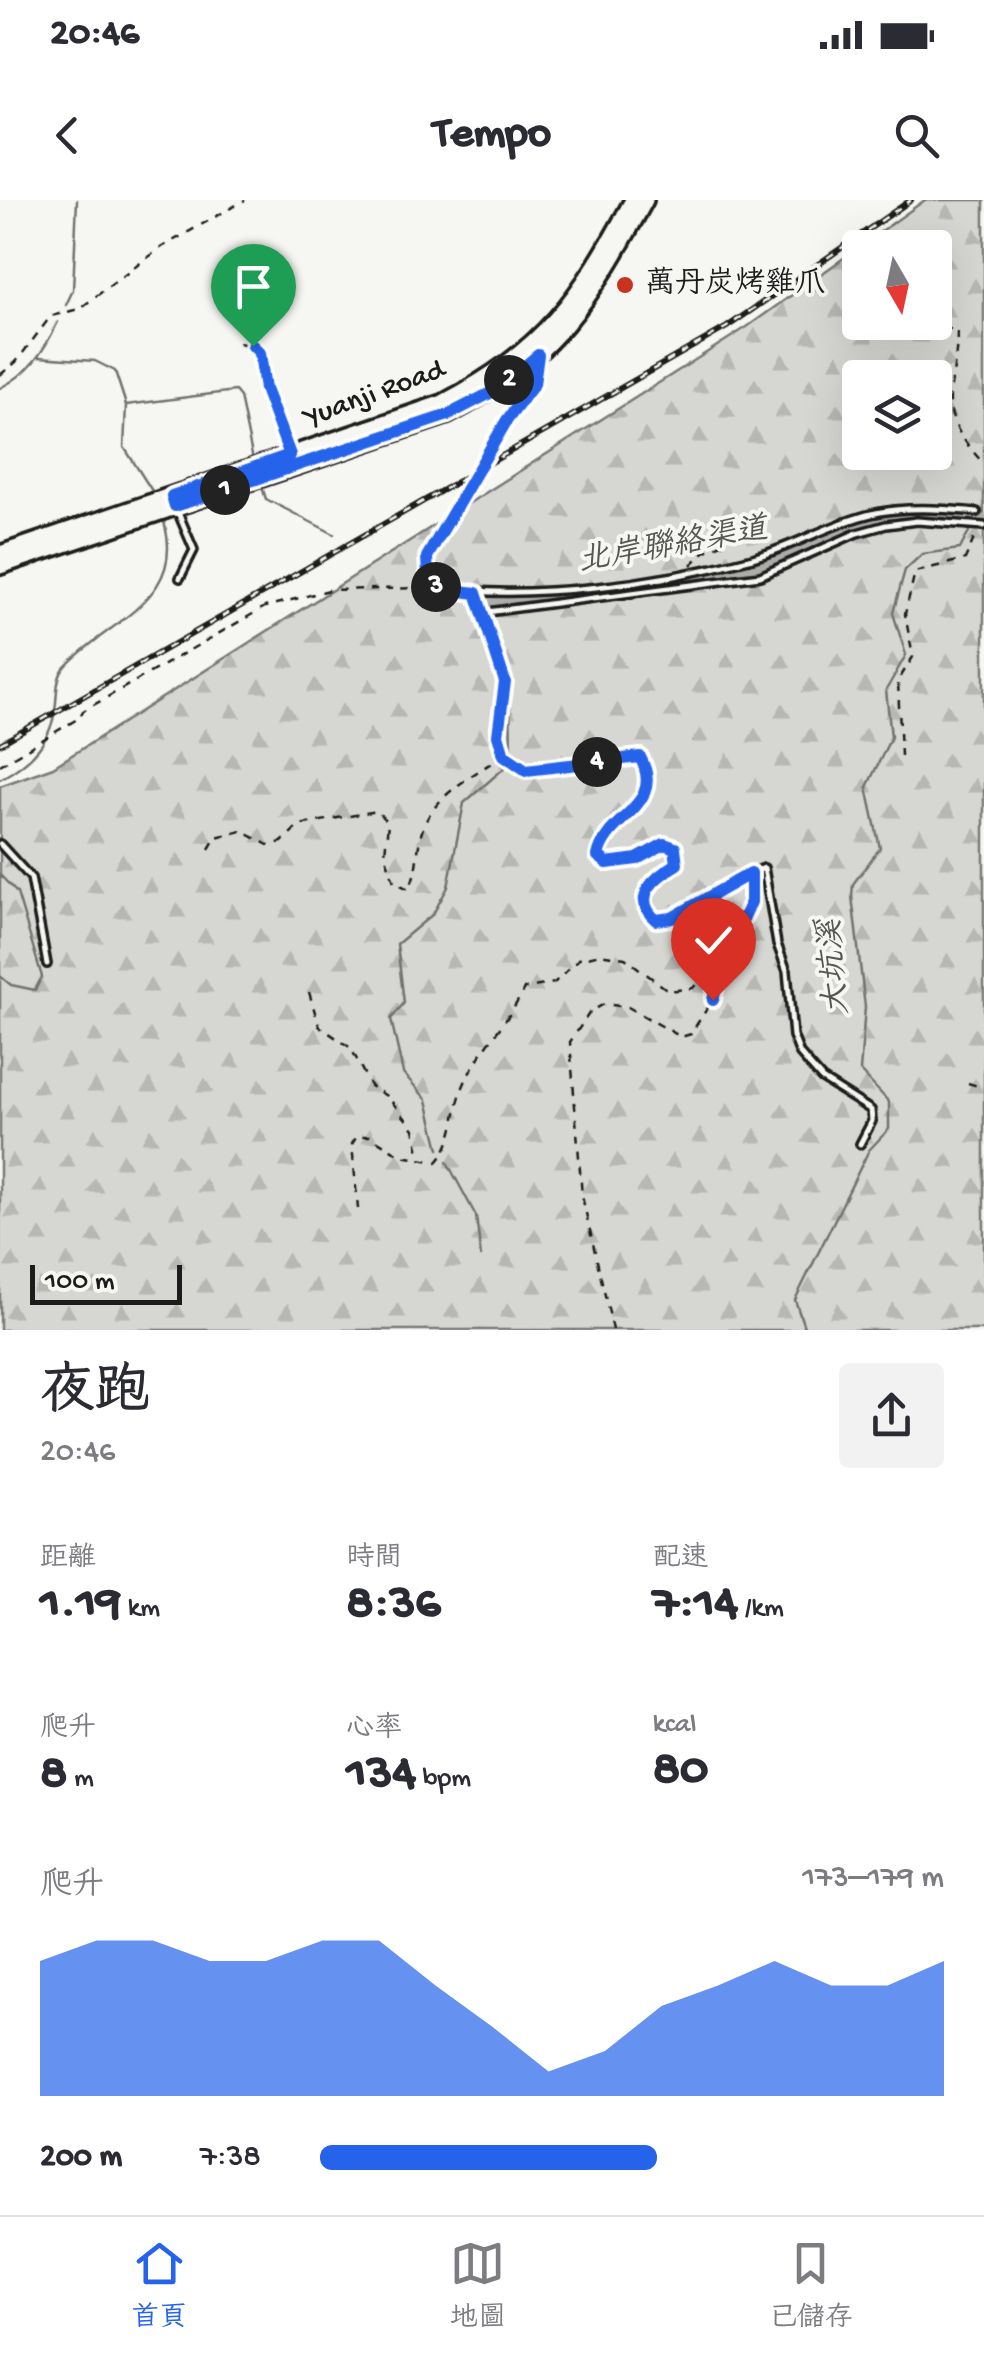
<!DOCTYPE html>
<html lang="zh-TW">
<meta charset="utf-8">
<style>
body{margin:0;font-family:"Gochi Hand","LXGW WenKai TC",sans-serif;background:#f2f2f3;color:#2b2b33;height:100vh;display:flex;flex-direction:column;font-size:38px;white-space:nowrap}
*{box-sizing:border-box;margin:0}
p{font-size:32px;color:#7c7c81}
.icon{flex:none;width:55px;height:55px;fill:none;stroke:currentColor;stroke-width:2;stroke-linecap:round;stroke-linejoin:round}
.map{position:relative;height:1130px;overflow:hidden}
.details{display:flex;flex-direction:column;background:#fff;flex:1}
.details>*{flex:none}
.needle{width:65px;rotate:171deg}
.fabs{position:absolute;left:842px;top:30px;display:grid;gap:20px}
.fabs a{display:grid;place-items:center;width:110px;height:110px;border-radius:10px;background:#fff;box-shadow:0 10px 40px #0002;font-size:50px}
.scale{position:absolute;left:30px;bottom:25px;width:152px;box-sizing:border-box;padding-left:10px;border:5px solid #1c1c1c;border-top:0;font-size:28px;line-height:35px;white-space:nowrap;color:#1c1c1c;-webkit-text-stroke:8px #f6f6f2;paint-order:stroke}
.pin{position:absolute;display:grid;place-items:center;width:85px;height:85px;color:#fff;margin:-102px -42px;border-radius:50% 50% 50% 0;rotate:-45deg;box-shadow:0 0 10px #0007}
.pin .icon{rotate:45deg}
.km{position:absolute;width:50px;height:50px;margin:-25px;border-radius:50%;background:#222;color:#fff;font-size:28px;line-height:50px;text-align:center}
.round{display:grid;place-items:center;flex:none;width:105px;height:105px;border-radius:10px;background:#f2f2f3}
.head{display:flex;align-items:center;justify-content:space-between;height:170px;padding:0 40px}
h1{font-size:55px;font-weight:700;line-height:75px}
.metrics{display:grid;grid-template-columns:repeat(3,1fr);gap:15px;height:170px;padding:10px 40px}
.metrics div{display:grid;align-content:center}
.metrics b{font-size:50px;font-weight:700}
.metrics small{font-size:28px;font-weight:400}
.metrics p{font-size:28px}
.chart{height:280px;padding:20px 40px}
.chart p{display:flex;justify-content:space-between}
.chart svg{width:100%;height:180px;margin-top:10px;fill:#2563eb;opacity:.7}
ul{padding:0 40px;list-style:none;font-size:32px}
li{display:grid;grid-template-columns:160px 120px 1fr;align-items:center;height:75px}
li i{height:25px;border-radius:12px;background:#2563eb}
.status{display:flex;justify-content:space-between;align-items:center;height:70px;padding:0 50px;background:#fff;direction:ltr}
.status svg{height:28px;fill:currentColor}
header{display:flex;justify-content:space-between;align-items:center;height:130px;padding:0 40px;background:#fff;font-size:45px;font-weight:700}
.tabs{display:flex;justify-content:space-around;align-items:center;height:140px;border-top:2px solid #e1e1e2;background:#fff;font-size:28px;color:#7c7c81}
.tabs a{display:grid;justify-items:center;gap:5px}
.tabs .active{color:#2563eb}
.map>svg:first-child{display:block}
.forest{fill:url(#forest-firs);stroke:#797977;stroke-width:2.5;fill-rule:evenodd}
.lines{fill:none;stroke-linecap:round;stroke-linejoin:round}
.stream{stroke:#727271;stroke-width:2.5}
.canal{stroke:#acaca9;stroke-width:11}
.service-casing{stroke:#1c1c1c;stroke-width:12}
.primary-casing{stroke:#1c1c1c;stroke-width:22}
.path{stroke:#1c1c1c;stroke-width:2.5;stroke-dasharray:8 8;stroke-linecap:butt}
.service{stroke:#f6f6f2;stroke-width:5}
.primary{stroke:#f6f6f2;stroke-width:15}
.rail-casing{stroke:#1c1c1c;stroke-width:6}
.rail{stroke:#f6f6f2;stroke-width:2.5;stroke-dasharray:8;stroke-linecap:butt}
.route-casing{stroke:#fff;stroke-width:20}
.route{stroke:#2563eb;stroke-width:12}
.poi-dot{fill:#c8321e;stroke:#f6f6f2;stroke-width:4}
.labels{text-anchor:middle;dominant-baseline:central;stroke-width:8;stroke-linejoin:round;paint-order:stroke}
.poi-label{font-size:30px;fill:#1c1c1c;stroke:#f6f6f2;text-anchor:start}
.street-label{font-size:30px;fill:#1c1c1c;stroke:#f6f6f2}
.water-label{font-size:32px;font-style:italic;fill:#565654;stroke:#f6f6f2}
</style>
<div class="status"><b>20:46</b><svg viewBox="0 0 49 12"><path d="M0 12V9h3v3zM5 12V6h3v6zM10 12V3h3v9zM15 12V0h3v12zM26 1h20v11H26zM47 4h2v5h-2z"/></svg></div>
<header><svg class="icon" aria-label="back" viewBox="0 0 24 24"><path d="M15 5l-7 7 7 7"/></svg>Tempo<svg class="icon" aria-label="search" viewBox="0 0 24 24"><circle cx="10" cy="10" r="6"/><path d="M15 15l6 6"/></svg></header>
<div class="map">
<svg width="984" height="1130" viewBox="0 0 984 1130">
<defs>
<pattern id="forest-firs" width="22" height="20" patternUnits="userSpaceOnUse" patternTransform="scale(2.5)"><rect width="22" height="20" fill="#d6d6d2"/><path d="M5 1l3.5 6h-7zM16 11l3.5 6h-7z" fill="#b7b7b4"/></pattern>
</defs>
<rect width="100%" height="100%" fill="#f6f6f2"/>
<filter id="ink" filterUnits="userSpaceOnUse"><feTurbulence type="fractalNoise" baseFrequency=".01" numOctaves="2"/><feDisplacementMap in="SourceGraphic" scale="20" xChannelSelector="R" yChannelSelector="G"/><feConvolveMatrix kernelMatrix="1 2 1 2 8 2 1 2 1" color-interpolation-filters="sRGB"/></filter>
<g filter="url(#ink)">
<path class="forest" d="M 925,0 L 984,0 L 984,1130 L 0,1130 L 0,586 L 53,567 L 747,127 ZM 860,48 L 935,48 L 935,122 L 860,122 ZM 860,178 L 935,178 L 935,252 L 860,252 Z"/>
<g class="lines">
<g class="stream">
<path d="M 66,105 L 73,90 L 77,0"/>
<path d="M 38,157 L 95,161 L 115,171 L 126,205 L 124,247 L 154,294"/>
<path d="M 0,188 C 30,173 44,151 58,122"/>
<path d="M 126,205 L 235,191 L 240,197 L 253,260"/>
<path d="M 262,287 L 266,299 L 334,334"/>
<path d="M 0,579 C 32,562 53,540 56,502 C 57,490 57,475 66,466 C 110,419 191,398 162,316"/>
<path d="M 0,675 L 17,693 L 42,777 L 35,790 L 11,785 L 0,776"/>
<path d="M 439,949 L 427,900 L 403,873 L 391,819 L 404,803 L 397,744 L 433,714 L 448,687 L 464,603 L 511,562 L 510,487 L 491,429"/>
<path d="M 447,962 L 476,1016 L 481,1057"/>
<path d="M 805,1130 L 795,1100 L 869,950 L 889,929 L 889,902 L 860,871 L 865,807 L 852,696 L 853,684 L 880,648 L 867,587 L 891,537 L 886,490 L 906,455 L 893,413 L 905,370 L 922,354 L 960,349 L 974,322 L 984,314"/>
</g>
<path class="canal" d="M 483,402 L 679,380 L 775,361 L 870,320 L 916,313 L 984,320"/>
<defs>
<g id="service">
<path d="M 538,158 L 534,184 L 507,219 L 427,357 L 428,376 L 438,388 C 533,400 656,384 749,359 C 791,348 829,324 871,314 C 906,306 941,309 977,312"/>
<path d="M 176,308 L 194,350 L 180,378"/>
<path d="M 475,393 L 505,482 L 498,535 L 504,555 L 526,569 L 640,557 L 648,574 C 642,610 605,622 598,656 L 607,663 L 637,659 L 664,644 L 675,648 L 677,664 C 655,677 630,698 655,720 C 694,714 728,682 764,668 L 777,744 L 787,771 L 793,836 L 800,854 L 822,879 L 871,910 L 872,921 L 860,944"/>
<path d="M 480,413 L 760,376 L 857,333 L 886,325 L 917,321 L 984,326"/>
<path d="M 0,644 L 31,678 L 47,764"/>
</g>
<g id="primary">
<path d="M 0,354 L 443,203 C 545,149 579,100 633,0"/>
<path d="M 0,366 L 448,215 C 552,161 591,100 645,0"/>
</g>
</defs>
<use href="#service" class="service-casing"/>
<use href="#primary" class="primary-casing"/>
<g class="path">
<path d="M 943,128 L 957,130 C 957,196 929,205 984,264"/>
<path d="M 239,143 L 253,146 L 260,153 L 265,189 L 285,242"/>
<path d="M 0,175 L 16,162 L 51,116 L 79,109 L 162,47 L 245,0"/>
<path d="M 691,365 L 704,352 L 728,341 L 735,308"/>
<path d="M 901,556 L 898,481 L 913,457 L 905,414 L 915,372 L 965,359 L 977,332"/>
<path d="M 0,565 L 79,518 L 83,511 L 265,407 L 329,390 L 426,388"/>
<path d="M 209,649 L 216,637 L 242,631 L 268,645 L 282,642 L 299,625 L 377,611 L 388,623 L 385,654 L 394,682 L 409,689 C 419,668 416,648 423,628 C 434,596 473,575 499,558"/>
<path d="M 309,792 L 319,826 L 351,848 L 370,886 L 388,897 L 414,929 L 420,957"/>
<path d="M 968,883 L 984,888"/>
<path d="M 358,1009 L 352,944 L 357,936 L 370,936 L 402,956 L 437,962 C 454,943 453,919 460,896 C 471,857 507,826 524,789 L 554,783 L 579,759 L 600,754 L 625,758 L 669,791 L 693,788 C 703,777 702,762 710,751 C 730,723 750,729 751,685"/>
<path d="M 613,1130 L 582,996 L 570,842 L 590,812 L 604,804 L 628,807 L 681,837 L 691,834 C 705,808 730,788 708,759"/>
</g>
<use href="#service" class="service"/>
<use href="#primary" class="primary"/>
<defs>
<path id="rail" d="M 0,544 L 727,127 L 911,0"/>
</defs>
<use href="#rail" class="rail-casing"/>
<use href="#rail" class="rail"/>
</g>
</g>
<g class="lines" filter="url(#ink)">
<defs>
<path id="route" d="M 253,146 L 260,153 L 265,189 L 290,255 L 172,296 L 175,306 L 448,215 L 498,189 L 538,155 L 534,184 L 507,220 L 427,357 L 428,376 L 438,388 L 476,393 L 505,482 L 498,535 L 504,555 L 526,570 L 640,557 C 667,607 606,615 598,656 L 607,663 L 637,659 L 664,644 L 675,648 L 677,664 C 655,677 630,697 656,720 L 672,718 L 751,673 L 751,702 L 743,719 L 708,758 L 718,778 L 713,800"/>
</defs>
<use href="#route" class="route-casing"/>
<use href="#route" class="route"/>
</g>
<circle class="poi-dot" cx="625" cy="85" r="10"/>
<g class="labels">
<g class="poi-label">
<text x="645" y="85">萬丹炭烤雞爪</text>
</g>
<g class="street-label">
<text transform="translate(375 195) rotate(-20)">Yuanji Road</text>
</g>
<g class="water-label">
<text transform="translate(673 347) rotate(-10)">北岸聯絡渠道</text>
<text transform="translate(836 767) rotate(-95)">大坑溪</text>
</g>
</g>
</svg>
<div class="fabs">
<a><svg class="needle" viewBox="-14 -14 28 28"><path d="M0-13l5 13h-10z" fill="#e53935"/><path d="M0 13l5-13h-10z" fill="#7c7c81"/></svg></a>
<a><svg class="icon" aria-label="layers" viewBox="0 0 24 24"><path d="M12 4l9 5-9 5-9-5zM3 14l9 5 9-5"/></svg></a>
</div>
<div class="scale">100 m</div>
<div class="pin" style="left:253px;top:146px;background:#1e9e55"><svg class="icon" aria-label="arrive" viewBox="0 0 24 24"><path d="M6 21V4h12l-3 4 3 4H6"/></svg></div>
<div class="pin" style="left:713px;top:800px;background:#d93025"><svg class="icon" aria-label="check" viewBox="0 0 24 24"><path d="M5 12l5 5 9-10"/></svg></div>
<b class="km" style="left:225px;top:290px">1</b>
<b class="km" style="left:509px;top:180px">2</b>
<b class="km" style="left:436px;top:387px">3</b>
<b class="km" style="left:597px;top:562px">4</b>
</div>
<section class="details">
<div class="head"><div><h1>夜跑</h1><p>20:46</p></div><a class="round"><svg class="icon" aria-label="share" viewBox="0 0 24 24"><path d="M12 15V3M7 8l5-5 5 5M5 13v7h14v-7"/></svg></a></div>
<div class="metrics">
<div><p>距離</p><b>1.19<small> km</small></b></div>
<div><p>時間</p><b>8:36</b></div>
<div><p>配速</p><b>7:14<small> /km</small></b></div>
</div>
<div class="metrics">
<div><p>爬升</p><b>8<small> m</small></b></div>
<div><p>心率</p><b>134<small> bpm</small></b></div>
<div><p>kcal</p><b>80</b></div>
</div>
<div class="chart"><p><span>爬升</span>173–179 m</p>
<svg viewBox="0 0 160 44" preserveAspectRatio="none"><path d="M0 44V11L10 6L20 6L30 11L40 11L50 6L60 6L70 17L80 27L90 38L100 33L110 22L120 17L130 11L140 17L150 17L160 11V44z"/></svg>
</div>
<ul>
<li><b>200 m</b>7:38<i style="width:54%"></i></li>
</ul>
</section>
<nav class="tabs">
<a class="active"><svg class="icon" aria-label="home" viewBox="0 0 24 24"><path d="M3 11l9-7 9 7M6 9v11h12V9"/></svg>首頁</a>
<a><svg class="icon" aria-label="map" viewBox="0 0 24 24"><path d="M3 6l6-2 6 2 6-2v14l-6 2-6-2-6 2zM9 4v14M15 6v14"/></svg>地圖</a>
<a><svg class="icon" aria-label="saved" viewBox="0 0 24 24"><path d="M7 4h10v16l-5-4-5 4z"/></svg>已儲存</a>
</nav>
